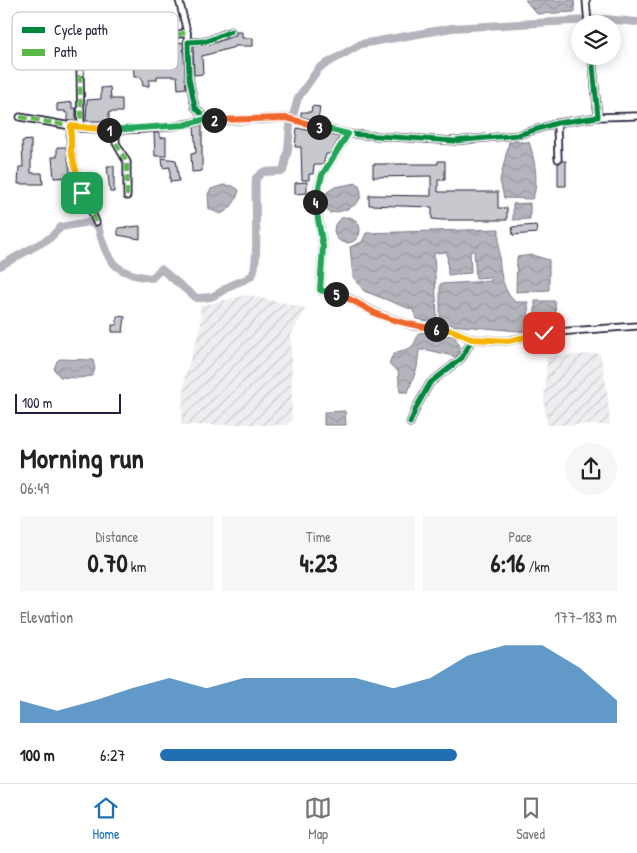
<!DOCTYPE html>
<meta charset="utf-8">
<style>
body{margin:0;font-family:"Patrick Hand",sans-serif;background:#f6f6f6;color:#222;height:100vh;display:flex;flex-direction:column;font-size:19px;white-space:nowrap}
*{box-sizing:border-box;margin:0}
p{font-size:16px;color:#767676}
.icon{flex:none;width:28px;height:28px;fill:none;stroke:currentColor;stroke-width:2;stroke-linecap:round;stroke-linejoin:round}
.map{position:relative;height:426px;overflow:hidden}
.side{display:flex;flex-direction:column;background:#fff;flex:1}
.side>*{flex:none}
.tools{position:absolute;left:571px;top:15px;display:grid;gap:10px}
.tools a{display:grid;place-items:center;width:50px;height:50px;border-radius:50%;background:#fff;box-shadow:0 2px 12px #0003;font-size:25px}
.scale{position:absolute;left:15px;bottom:12px;width:106px;box-sizing:border-box;padding-left:5px;border:2px solid #22223b;border-top:0;font-size:14px;line-height:18px;white-space:nowrap;color:#22223b;-webkit-text-stroke:4px #fff;paint-order:stroke}
.pin{position:absolute;display:grid;place-items:center;width:42px;height:42px;color:#fff;margin:-21px;border-radius:10px;box-shadow:0 2px 8px #0006}
.km{position:absolute;width:25px;height:25px;margin:-12px;border-radius:50%;background:#222;color:#fff;font-size:14px;line-height:25px;text-align:center}
.round{display:grid;place-items:center;flex:none;width:52px;height:52px;border-radius:26px;background:#f6f6f6}
.overview{display:flex;align-items:center;justify-content:space-between;height:85px;padding:0 20px}
h1{font-size:28px;font-weight:700;line-height:38px}
.figures{display:grid;grid-template-columns:repeat(3,1fr);gap:8px;height:85px;padding:5px 20px}
.figures div{display:grid;align-content:center;border-radius:0px;background:#f6f6f6;text-align:center}
.figures b{font-size:25px;font-weight:700}
.figures small{font-size:14px;font-weight:400}
.figures p{font-size:14px}
.chart{height:140px;padding:10px 20px}
.chart p{display:flex;justify-content:space-between}
.chart svg{width:100%;height:90px;margin-top:5px;fill:#1f6fb2;opacity:.7}
ul{padding:0 20px;list-style:none;font-size:16px}
li{display:grid;grid-template-columns:80px 60px 1fr;align-items:center;height:38px}
li i{height:12px;border-radius:6px;background:#1f6fb2}
.tab-bar{display:flex;justify-content:space-around;align-items:center;height:70px;border-top:1px solid #e0e0e0;background:#fff;font-size:14px;color:#767676}
.tab-bar a{display:grid;justify-items:center;gap:2px}
.tab-bar .on{color:#1f6fb2}
.map>svg:first-child{display:block}
.industrial{fill:url(#industrial-furrows)}
.water{fill:url(#water-waves);stroke:#7a7a88}
.lines{fill:none;stroke-linecap:round;stroke-linejoin:round}
.canal{stroke:#b4b4bc;stroke-width:8}
.building{fill:#c8c8cf;stroke:#22223b}
.street-casing{stroke:#22223b;stroke-width:9}
.street{stroke:#fff;stroke-width:5.5}
.quiet{stroke:#58b947;stroke-width:4;stroke-dasharray:8 4;stroke-linecap:butt}
.cycleway-casing{stroke:#fff;stroke-width:8}
.cycleway{stroke:#00873e;stroke-width:5}
.split-1-casing{stroke:#fff;stroke-width:10}
.split-2-casing{stroke:#fff;stroke-width:10}
.split-3-casing{stroke:#fff;stroke-width:10}
.split-4-casing{stroke:#fff;stroke-width:10}
.split-5-casing{stroke:#fff;stroke-width:10}
.split-6-casing{stroke:#fff;stroke-width:10}
.split-7-casing{stroke:#fff;stroke-width:10}
.split-1{stroke:#f5b400;stroke-width:6}
.split-2{stroke:#22a559;stroke-width:6}
.split-3{stroke:#f0652b;stroke-width:6}
.split-4{stroke:#22a559;stroke-width:6}
.split-5{stroke:#22a559;stroke-width:6}
.split-6{stroke:#f0652b;stroke-width:6}
.split-7{stroke:#f5b400;stroke-width:6}
.key{fill:#fff;stroke:#bdbdc4;stroke-width:1}
.key-label{font-size:14px;fill:#22223b}
</style>
<div class="map">
<svg width="637" height="426" viewBox="0 0 637 426">
<defs>
<pattern id="industrial-furrows" width="10" height="10" patternUnits="userSpaceOnUse" patternTransform="scale(1.25)"><rect width="10" height="10" fill="#eeeef1"/><path d="M-1 1l2-2M0 10L10 0M9 11l2-2" fill="none" stroke="#ccccd0"/></pattern>
<pattern id="water-waves" width="16" height="10" patternUnits="userSpaceOnUse" patternTransform="scale(1.25)"><rect width="16" height="10" fill="#b4b4bc"/><path d="M0 5q4-4 8 0t8 0" fill="none" stroke="#9a9aa2"/></pattern>
</defs>
<rect width="100%" height="100%" fill="#fff"/>
<filter id="ink" filterUnits="userSpaceOnUse"><feTurbulence type="fractalNoise" baseFrequency=".02" numOctaves="2"/><feDisplacementMap in="SourceGraphic" scale="10" xChannelSelector="R" yChannelSelector="G"/><feConvolveMatrix kernelMatrix="1 2 1 2 8 2 1 2 1" color-interpolation-filters="sRGB"/></filter>
<g filter="url(#ink)">
<g class="industrial">
<path d="M 247,295 L 306,308 L 291,335 L 292,420 L 286,425 L 181,425 L 185,376 L 201,326 L 200,306 Z"/>
<path d="M 600,353 L 607,390 L 610,425 L 547,425 L 544,402 L 547,357 Z"/>
</g>
<g class="water">
<path d="M 525,0 L 574,0 L 575,12 L 537,14 Z"/>
<path d="M 509,142 L 529,142 C 534,156 540,185 532,199 L 504,198 L 500,180 Z"/>
<path d="M 357,183 C 371,203 345,212 329,213 L 325,205 L 327,192 L 335,187 Z"/>
<path d="M 223,185 L 233,186 L 239,190 C 237,200 230,211 220,214 L 209,209 L 208,194 L 211,189 Z"/>
<path d="M 530,203 L 530,219 L 513,220 L 513,204 Z"/>
<circle cx="347" cy="230" r="13"/>
<path d="M 499,229 C 499,253 497,285 515,302 L 528,302 L 529,332 L 440,324 L 440,284 L 491,281 L 491,277 L 476,278 L 474,251 L 470,251 L 471,273 L 448,275 L 447,252 L 434,253 L 437,319 C 429,322 424,321 416,319 L 413,310 L 364,291 L 353,277 L 350,247 L 362,242 L 366,233 Z"/>
<path d="M 532,255 L 549,260 L 549,290 L 516,292 L 517,257 Z"/>
<path d="M 535,301 L 555,301 L 556,322 L 535,323 Z"/>
<path d="M 423,332 L 454,336 L 460,346 L 457,357 L 428,350 L 419,350 L 417,368 L 408,392 L 400,392 L 398,371 L 389,364 C 396,340 411,361 418,334 Z"/>
<path d="M 60,359 L 93,360 L 95,369 L 92,376 L 79,378 L 60,377 L 54,369 L 57,361 Z"/>
<path d="M 345,411 L 346,425 L 324,425 L 324,412 Z"/>
</g>
<g class="lines">
<path class="canal" d="M 0,266 L 50,238 L 61,227 L 88,222 L 98,226 C 107,262 114,274 152,278 L 161,269 L 196,298 C 213,298 215,296 228,287 C 235,282 247,281 252,275 C 260,265 254,195 256,178 L 263,172 L 283,171 L 288,150 L 290,126 L 298,98 L 319,68 L 361,44 L 452,28 L 605,19 L 637,22"/>
</g>
<g class="building">
<path d="M 236,32 L 242,32 L 242,38 L 253,38 L 253,46 L 235,46 L 235,47 L 202,56 L 203,74 L 194,75 L 193,46 L 209,45 L 236,35 Z"/>
<path d="M 183,42 L 186,88 L 178,89 L 177,76 L 157,76 L 157,80 L 149,80 L 149,86 L 143,86 L 141,77 L 134,77 L 133,57 L 127,57 L 127,51 L 144,51 L 144,64 L 178,64 L 177,43 Z"/>
<path d="M 110,87 L 111,99 L 122,99 L 122,112 L 109,112 L 109,121 L 86,121 L 87,100 L 101,99 L 101,88 Z"/>
<path d="M 72,102 L 72,108 L 76,108 L 76,121 L 68,121 L 68,113 L 65,113 L 65,111 L 57,111 L 57,104 Z"/>
<path d="M 312,106 L 320,107 L 318,121 L 301,117 L 301,112 L 311,112 Z"/>
<path d="M 202,125 L 202,171 L 192,172 L 191,154 L 196,153 L 194,127 Z"/>
<path d="M 297,128 L 340,137 L 330,154 L 326,154 L 323,165 L 314,165 L 313,174 L 309,174 L 309,180 L 302,180 L 301,147 L 295,147 Z"/>
<path d="M 154,133 L 160,133 L 160,138 L 166,137 L 166,156 L 155,156 Z"/>
<path d="M 31,140 L 31,173 L 42,173 L 43,184 L 18,184 L 19,167 L 23,167 L 22,141 Z"/>
<path d="M 57,147 L 66,147 L 71,177 L 54,178 L 52,157 L 57,157 Z"/>
<path d="M 162,158 L 176,160 L 179,181 L 170,182 L 170,167 L 163,168 Z"/>
<path d="M 438,161 L 445,161 L 445,180 L 438,180 L 438,192 L 498,192 L 498,208 L 507,208 L 507,220 L 442,220 L 432,219 L 432,207 L 369,205 L 369,195 L 431,196 L 431,176 L 373,177 L 373,164 L 438,164 Z"/>
<path d="M 562,161 L 566,161 L 566,186 L 558,186 L 558,164 Z"/>
<path d="M 107,166 L 114,166 L 114,192 L 110,192 Z"/>
<path d="M 307,182 L 307,193 L 295,194 L 295,183 Z"/>
<path d="M 536,225 L 537,233 L 513,235 L 512,227 Z"/>
<path d="M 140,226 L 140,239 L 118,235 L 118,228 Z"/>
<path d="M 117,316 L 125,317 L 123,332 L 112,332 L 112,325 L 117,325 Z"/>
</g>
<g class="lines">
<defs>
<g id="street">
<path d="M 179,0 L 187,32 L 188,42"/>
<path d="M 586,0 L 588,24"/>
<path d="M 231,31 L 207,41 L 188,42 L 189,78 L 195,107 L 206,119 L 216,121 L 287,118 L 348,134 L 454,141 L 518,135 L 557,123 L 598,117 L 592,56"/>
<path d="M 20,117 L 71,126"/>
<path d="M 598,117 L 637,116"/>
<path d="M 557,123 L 558,159"/>
<path d="M 81,128 C 123,131 165,131 206,119"/>
<path d="M 116,131 L 116,143 L 127,162 L 127,196"/>
<path d="M 348,134 L 322,175 L 315,197 L 323,247 L 320,290 L 345,296 L 378,314 L 414,326 L 451,330 L 472,339 L 462,358 L 430,383 L 417,406 L 410,423"/>
<path d="M 96,222 C 84,193 66,158 71,126 L 81,128 L 80,68 L 86,44 L 132,38 L 156,40 L 187,32"/>
<path d="M 472,339 L 507,341 L 544,333 L 637,326"/>
</g>
</defs>
<use href="#street" class="street-casing"/>
<use href="#street" class="street"/>
<g class="quiet">
<path d="M 20,117 L 71,126"/>
<path d="M 81,128 C 123,131 165,131 206,119"/>
<path d="M 116,131 L 116,143 L 127,162 L 127,196"/>
<path d="M 96,222 C 84,193 66,158 71,126 L 81,128 L 80,68 L 86,44 L 132,38 L 156,40 L 187,32"/>
</g>
<defs>
<g id="cycleway">
<path d="M 231,31 L 207,41 L 188,42 L 189,78 L 195,107 L 206,119 L 216,121 L 287,118 L 348,134 L 454,141 L 518,135 L 557,123 L 598,117 L 592,56"/>
<path d="M 348,134 L 322,175 L 315,197 L 323,247 L 320,290 L 345,296 L 378,314 L 414,326 L 451,330 L 472,339 L 462,358 L 430,383 L 417,406 L 410,423"/>
</g>
</defs>
<use href="#cycleway" class="cycleway-casing"/>
<use href="#cycleway" class="cycleway"/>
</g>
</g>
<g class="lines" filter="url(#ink)">
<defs>
<path id="split-1" d="M 82,193 L 71,151 L 71,126 L 109,130"/>
<path id="split-2" d="M 109,130 L 184,125 L 206,119 L 214,120"/>
<path id="split-3" d="M 214,120 L 287,118 L 319,127"/>
<path id="split-4" d="M 315,202 L 322,175 L 348,134 L 319,127"/>
<path id="split-5" d="M 315,202 L 323,247 L 320,290 L 336,294"/>
<path id="split-6" d="M 336,294 C 352,298 364,308 379,315 C 397,322 416,326 436,329"/>
<path id="split-7" d="M 436,329 L 451,330 L 472,339 L 508,341 L 544,333"/>
</defs>
<use href="#split-1" class="split-1-casing"/>
<use href="#split-2" class="split-2-casing"/>
<use href="#split-3" class="split-3-casing"/>
<use href="#split-4" class="split-4-casing"/>
<use href="#split-5" class="split-5-casing"/>
<use href="#split-6" class="split-6-casing"/>
<use href="#split-7" class="split-7-casing"/>
<use href="#split-1" class="split-1"/>
<use href="#split-2" class="split-2"/>
<use href="#split-3" class="split-3"/>
<use href="#split-4" class="split-4"/>
<use href="#split-5" class="split-5"/>
<use href="#split-6" class="split-6"/>
<use href="#split-7" class="split-7"/>
</g>
<rect x="12" y="12" width="166" height="58" rx="8" class="key"/>
<rect x="22" y="27" width="23" height="6" fill="#00873e"/>
<rect x="22" y="49" width="23" height="7" fill="#58b947"/>
<g class="key-label">
<text x="54" y="35">Cycle path</text>
<text x="54" y="57">Path</text>
</g>
</svg>
<div class="tools">
<a><svg class="icon" aria-label="layers" viewBox="0 0 24 24"><path d="M12 4l9 5-9 5-9-5zM3 14l9 5 9-5"/></svg></a>
</div>
<div class="scale">100 m</div>
<div class="pin" style="left:82px;top:193px;background:#1e9e55"><svg class="icon" aria-label="arrive" viewBox="0 0 24 24"><path d="M6 21V4h12l-3 4 3 4H6"/></svg></div>
<div class="pin" style="left:544px;top:333px;background:#d93025"><svg class="icon" aria-label="check" viewBox="0 0 24 24"><path d="M5 12l5 5 9-10"/></svg></div>
<b class="km" style="left:109px;top:130px">1</b>
<b class="km" style="left:214px;top:120px">2</b>
<b class="km" style="left:319px;top:127px">3</b>
<b class="km" style="left:315px;top:202px">4</b>
<b class="km" style="left:336px;top:294px">5</b>
<b class="km" style="left:436px;top:329px">6</b>
</div>
<section class="side">
<div class="overview"><div><h1>Morning run</h1><p>06:49</p></div><a class="round"><svg class="icon" aria-label="share" viewBox="0 0 24 24"><path d="M12 15V3M7 8l5-5 5 5M5 13v7h14v-7"/></svg></a></div>
<div class="figures">
<div><p>Distance</p><b>0.70<small> km</small></b></div>
<div><p>Time</p><b>4:23</b></div>
<div><p>Pace</p><b>6:16<small> /km</small></b></div>
</div>
<div class="chart"><p><span>Elevation</span>177–183 m</p>
<svg viewBox="0 0 160 44" preserveAspectRatio="none"><path d="M0 44V33L10 38L20 33L30 27L40 22L50 27L60 22L70 22L80 22L90 22L100 27L110 22L120 11L130 6L140 6L150 17L160 33V44z"/></svg>
</div>
<ul>
<li><b>100 m</b>6:27<i style="width:65%"></i></li>
</ul>
</section>
<nav class="tab-bar">
<a class="on"><svg class="icon" aria-label="home" viewBox="0 0 24 24"><path d="M3 11l9-7 9 7M6 9v11h12V9"/></svg>Home</a>
<a><svg class="icon" aria-label="map" viewBox="0 0 24 24"><path d="M3 6l6-2 6 2 6-2v14l-6 2-6-2-6 2zM9 4v14M15 6v14"/></svg>Map</a>
<a><svg class="icon" aria-label="saved" viewBox="0 0 24 24"><path d="M7 4h10v16l-5-4-5 4z"/></svg>Saved</a>
</nav>
